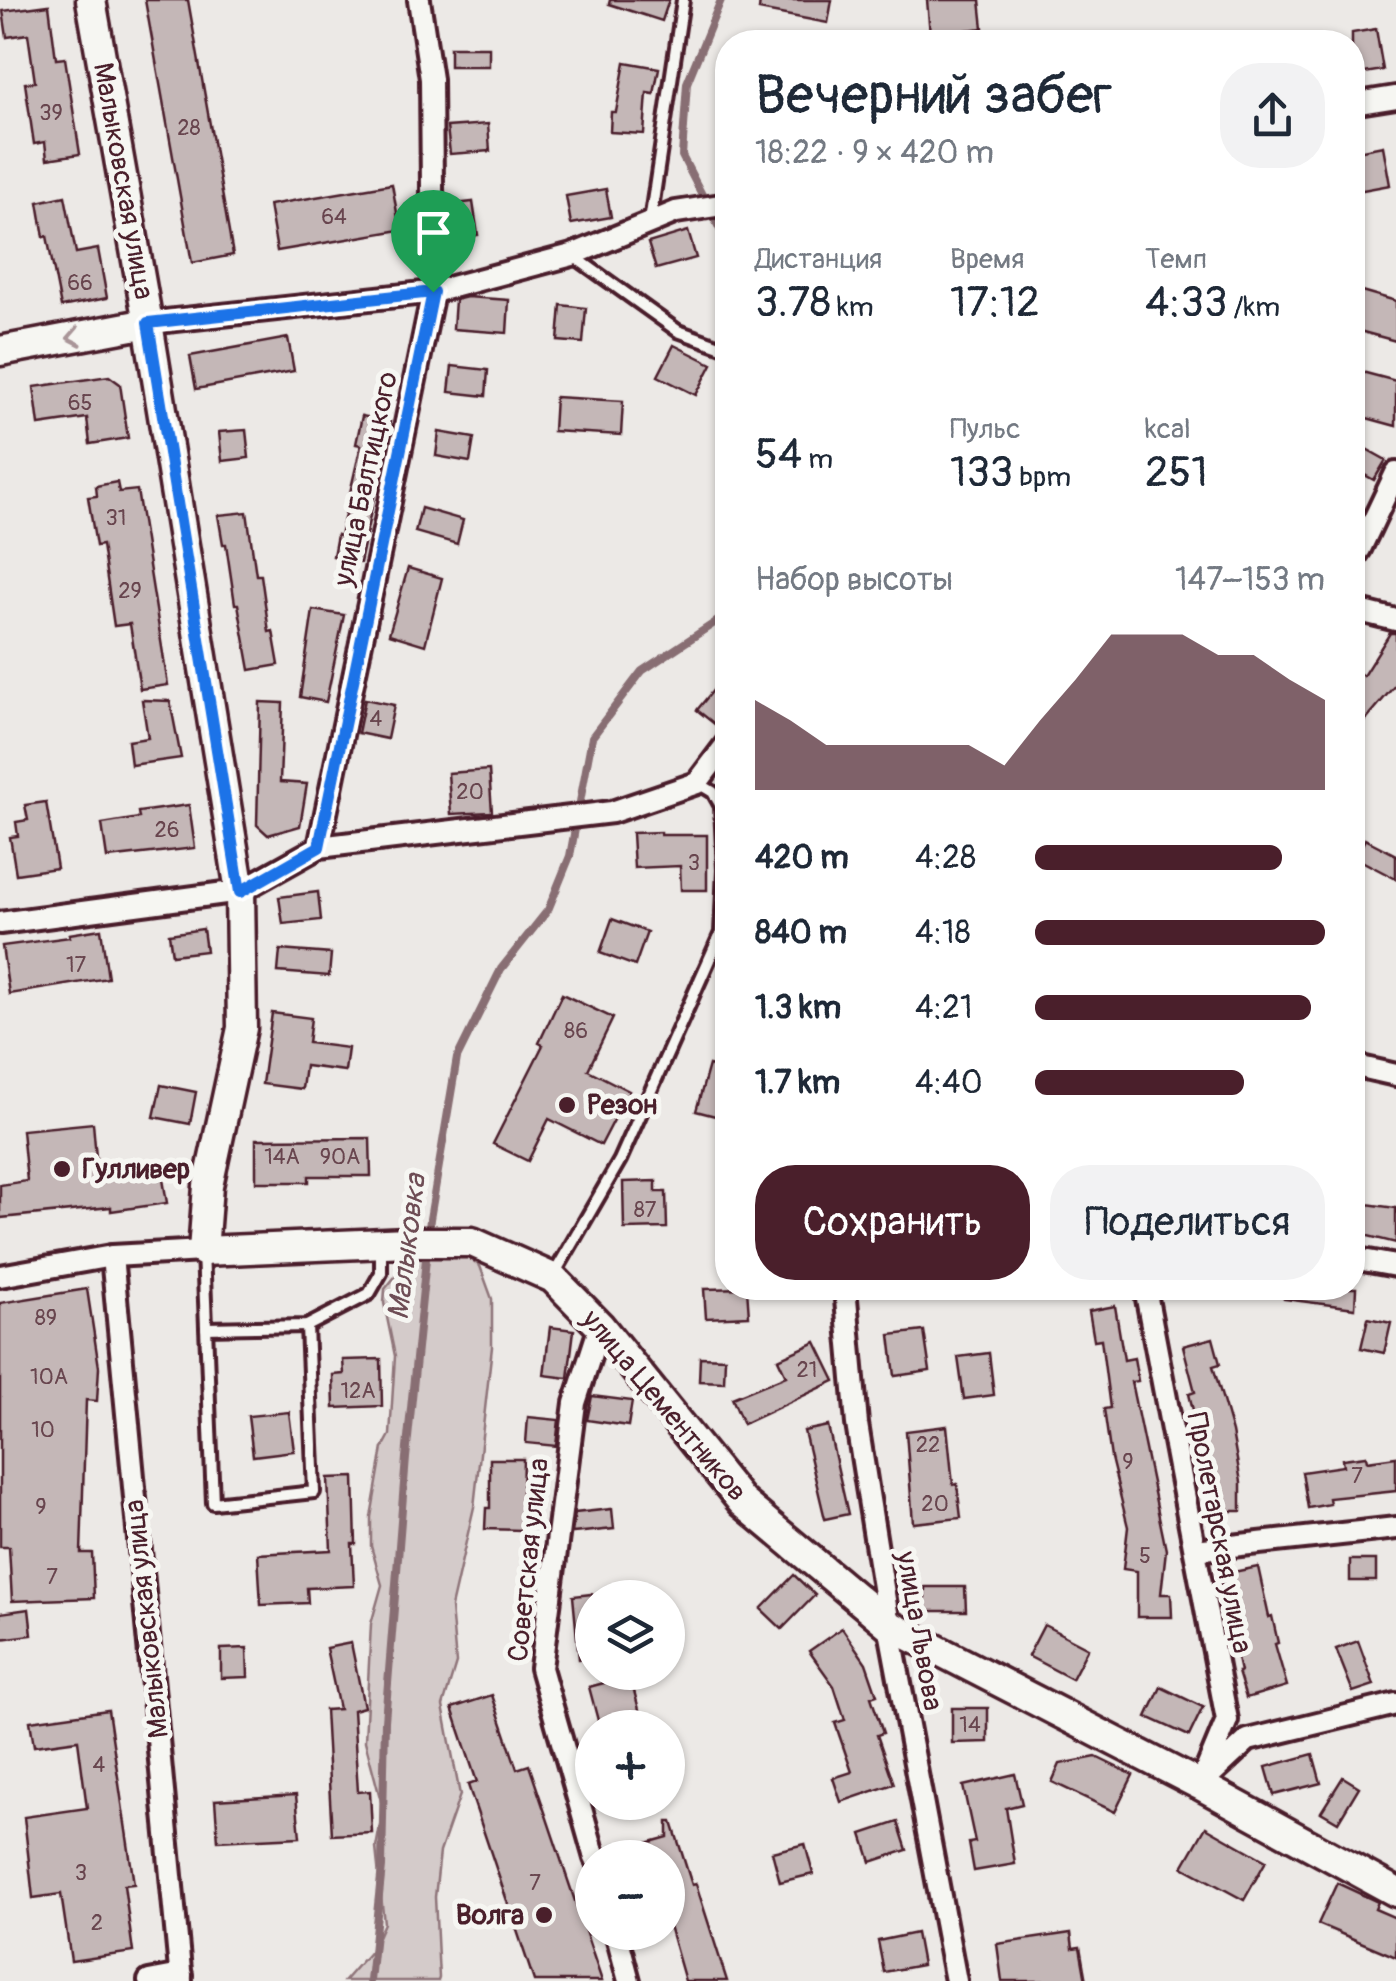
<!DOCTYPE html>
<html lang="ru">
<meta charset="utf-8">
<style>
body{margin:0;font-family:Pangolin,sans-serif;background:#f2f2f3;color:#1f2937;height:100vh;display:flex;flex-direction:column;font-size:38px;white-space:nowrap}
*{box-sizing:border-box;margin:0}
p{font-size:32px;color:#747a83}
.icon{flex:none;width:55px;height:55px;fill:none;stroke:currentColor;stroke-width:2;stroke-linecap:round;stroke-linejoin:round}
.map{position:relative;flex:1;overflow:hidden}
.panel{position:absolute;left:715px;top:30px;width:650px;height:1270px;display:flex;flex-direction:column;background:#fff;border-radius:40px;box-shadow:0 2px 8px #0004}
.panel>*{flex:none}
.buttons{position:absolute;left:575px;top:1580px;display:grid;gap:20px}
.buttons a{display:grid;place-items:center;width:110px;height:110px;border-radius:50%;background:#fff;box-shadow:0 2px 8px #0004;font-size:50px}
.pin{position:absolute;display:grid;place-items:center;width:85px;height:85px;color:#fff;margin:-102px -42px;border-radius:50% 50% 50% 0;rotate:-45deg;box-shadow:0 0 10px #0007}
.pin .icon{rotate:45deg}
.round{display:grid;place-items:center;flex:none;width:105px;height:105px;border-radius:40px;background:#f2f2f3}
.overview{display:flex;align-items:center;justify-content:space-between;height:170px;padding:0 40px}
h1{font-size:55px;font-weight:600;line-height:75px}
.metrics{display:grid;grid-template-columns:repeat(3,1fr);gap:15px;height:170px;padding:10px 40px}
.metrics div{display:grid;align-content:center}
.metrics b{font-size:42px;font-weight:600}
.metrics small{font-size:28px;font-weight:400}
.metrics p{font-size:28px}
.chart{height:280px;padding:20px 40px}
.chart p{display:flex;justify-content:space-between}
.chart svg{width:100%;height:180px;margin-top:10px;fill:#4a1f2b;opacity:.7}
.primary-button{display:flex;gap:20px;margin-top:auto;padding:20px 40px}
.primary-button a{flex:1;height:115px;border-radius:40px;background:#4a1f2b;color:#fff;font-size:40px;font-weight:600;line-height:115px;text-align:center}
.primary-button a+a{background:#f2f2f3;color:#1f2937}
ul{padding:0 40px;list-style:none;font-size:32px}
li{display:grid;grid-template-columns:160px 120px 1fr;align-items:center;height:75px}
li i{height:25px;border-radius:12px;background:#4a1f2b}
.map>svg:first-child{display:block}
.green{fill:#d4cbca;stroke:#8f757a;stroke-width:2.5}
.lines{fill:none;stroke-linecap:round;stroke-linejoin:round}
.stream{stroke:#886e73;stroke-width:8}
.building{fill:#c4b7b7;stroke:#4a1f2b;stroke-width:2.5}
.lane-casing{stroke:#4a1f2b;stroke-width:18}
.street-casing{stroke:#4a1f2b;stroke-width:28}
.secondary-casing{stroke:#4a1f2b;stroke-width:35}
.lane{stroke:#f6f6f2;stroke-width:10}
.street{stroke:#f6f6f2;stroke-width:20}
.secondary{stroke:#f6f6f2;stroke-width:28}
.oneway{stroke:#a99598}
.route-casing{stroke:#fff;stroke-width:20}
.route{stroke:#1a73e8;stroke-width:12}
.poi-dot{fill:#4a1f2b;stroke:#f6f6f2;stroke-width:4}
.labels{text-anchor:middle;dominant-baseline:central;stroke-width:10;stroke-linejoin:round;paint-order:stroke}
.number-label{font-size:22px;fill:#68454e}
.street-label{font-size:28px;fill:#4a1f2b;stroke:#f6f6f2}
.poi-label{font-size:28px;font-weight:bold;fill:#4a1f2b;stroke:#f6f6f2;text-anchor:start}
.water-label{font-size:30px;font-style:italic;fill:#6e4d55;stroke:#f6f6f2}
</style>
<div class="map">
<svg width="1396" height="1981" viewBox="0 0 1396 1981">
<rect width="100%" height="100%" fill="#ece9e6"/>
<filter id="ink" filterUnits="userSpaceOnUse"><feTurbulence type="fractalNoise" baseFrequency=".01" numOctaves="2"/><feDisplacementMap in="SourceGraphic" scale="20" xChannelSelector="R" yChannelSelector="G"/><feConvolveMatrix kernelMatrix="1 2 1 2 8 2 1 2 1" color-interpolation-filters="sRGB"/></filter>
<g filter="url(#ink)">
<path class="green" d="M 454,1253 L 468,1257 L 480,1266 L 492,1299 L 492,1347 L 474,1507 L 451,1607 L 456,1663 L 443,1706 L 460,1795 L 440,1852 L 435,1897 L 439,1978 L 438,1981 L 344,1981 L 373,1948 L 384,1923 L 376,1848 L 383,1809 L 365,1741 L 371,1624 L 382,1585 L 371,1546 L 371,1517 L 383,1448 L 390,1435 L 395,1356 L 384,1303 L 385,1289 L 412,1256 Z"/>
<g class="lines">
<g class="stream">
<path d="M 721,0 L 687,83 L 682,156 L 728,245"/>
<path d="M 370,1981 L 382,1867 L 385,1721 L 406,1458 L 430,1219 L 457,1058 L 501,969 L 548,910 L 570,856 L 592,737 L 642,671 L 728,614"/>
</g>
</g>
<g class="building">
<path d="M 145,0 L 188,0 L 233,255 L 192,263 Z"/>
<path d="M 610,0 L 669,0 L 662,21 L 609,4 Z"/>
<path d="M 760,0 L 832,0 L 828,23 L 759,10 Z"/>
<path d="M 927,0 L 980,0 L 983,28 L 930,34 Z"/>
<path d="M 49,5 L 56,59 L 65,58 L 80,154 L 47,159 L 45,142 L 34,144 L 25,83 L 35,82 L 28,34 L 7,37 L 3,11 Z"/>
<path d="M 1376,29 L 1383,70 L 1352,75 L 1352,33 Z"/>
<rect x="450" y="47" width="39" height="19"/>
<path d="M 625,62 L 659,68 L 654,94 L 647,93 L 644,134 L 610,132 L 611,112 L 616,112 Z"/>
<path d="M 488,124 L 490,151 L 450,154 L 447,127 Z"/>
<path d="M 1383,146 L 1390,185 L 1352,192 L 1352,152 Z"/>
<path d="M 392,184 L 400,230 L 277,251 L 269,205 Z"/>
<path d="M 606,189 L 611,217 L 571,224 L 566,196 Z"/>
<path d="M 65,196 L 76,253 L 98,249 L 107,298 L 61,307 L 47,236 L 44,237 L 38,202 Z"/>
<path d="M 473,202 L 478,235 L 450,239 L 446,205 Z"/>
<path d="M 688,231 L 696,258 L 656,269 L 648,243 Z"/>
<path d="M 1358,290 L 1396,301 L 1396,341 L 1352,329 L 1352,310 Z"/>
<path d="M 467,297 L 509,300 L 507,333 L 453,329 L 455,300 Z"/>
<path d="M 561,305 L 586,308 L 583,343 L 558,341 Z"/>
<path d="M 288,338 L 294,371 L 196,389 L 190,356 Z"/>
<path d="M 674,345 L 712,364 L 696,395 L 658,376 Z"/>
<path d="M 452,366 L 488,370 L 486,396 L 449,392 Z"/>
<path d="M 1362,372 L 1396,381 L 1396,426 L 1352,414 L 1352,404 Z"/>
<path d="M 109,376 L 120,384 L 128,438 L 90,444 L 87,418 L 39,425 L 34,387 Z"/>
<path d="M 555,397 L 623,401 L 621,435 L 553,431 Z"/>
<path d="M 362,416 L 390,422 L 360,563 L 333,556 L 337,535 L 340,536 L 361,445 L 356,444 Z"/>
<path d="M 246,430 L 249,458 L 222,461 L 219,432 Z"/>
<path d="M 439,432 L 474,438 L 470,462 L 436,456 Z"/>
<path d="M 1352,441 L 1386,460 L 1374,480 L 1352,468 Z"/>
<path d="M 117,482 L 119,492 L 137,490 L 168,685 L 140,689 L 130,624 L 114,626 L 102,545 L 96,546 L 88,497 L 97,496 L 96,486 Z"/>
<path d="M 421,508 L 463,520 L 457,544 L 415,532 Z"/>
<path d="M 247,512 L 256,575 L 261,575 L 269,632 L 273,631 L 279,665 L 250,670 L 238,604 L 235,604 L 226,544 L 223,544 L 218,515 Z"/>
<path d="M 408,568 L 442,578 L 425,645 L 389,634 Z"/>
<path d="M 313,610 L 344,615 L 326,702 L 300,697 Z"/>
<path d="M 1390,633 L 1396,633 L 1396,684 L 1363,723 L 1352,714 L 1352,668 L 1363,676 Z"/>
<path d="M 728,672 L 728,729 L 722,730 L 697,710 Z"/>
<path d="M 365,699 L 394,705 L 387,739 L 358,733 Z"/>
<path d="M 142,700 L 170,701 L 181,758 L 131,765 L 128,741 L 148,738 Z"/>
<path d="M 260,702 L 283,703 L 280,782 L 307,784 L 300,826 L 268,835 L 257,825 Z"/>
<path d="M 489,770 L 492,812 L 451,814 L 448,773 Z"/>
<path d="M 46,802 L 57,868 L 16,874 L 10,837 L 18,836 L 16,822 L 28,820 L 25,805 Z"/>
<path d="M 189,805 L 195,848 L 107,858 L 102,824 L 139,818 L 138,812 Z"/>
<path d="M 661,832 L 661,835 L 707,835 L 707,890 L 681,890 L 680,866 L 634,868 L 632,833 Z"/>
<path d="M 1365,839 L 1396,855 L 1396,879 L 1356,858 Z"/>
<path d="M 318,892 L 321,920 L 283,924 L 279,897 Z"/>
<path d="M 612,919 L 647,932 L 635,966 L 600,953 Z"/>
<path d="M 101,929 L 108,978 L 9,994 L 2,946 L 70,937 L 69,934 Z"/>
<path d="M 203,929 L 206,951 L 172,955 L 169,934 Z"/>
<path d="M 280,950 L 331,954 L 329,976 L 278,972 Z"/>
<path d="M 562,994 L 613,1018 L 588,1070 L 629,1091 L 601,1145 L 549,1119 L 528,1161 L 493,1144 L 543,1045 L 539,1043 Z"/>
<path d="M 272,1013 L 311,1018 L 308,1043 L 348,1048 L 345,1071 L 305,1066 L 302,1089 L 262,1084 Z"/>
<path d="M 709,1065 L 728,1070 L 728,1101 L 723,1118 L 696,1111 Z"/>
<path d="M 161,1085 L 196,1092 L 190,1124 L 154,1117 Z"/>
<path d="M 93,1123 L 98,1180 L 161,1167 L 167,1203 L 111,1211 L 111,1207 L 0,1218 L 0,1185 L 27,1181 L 22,1130 Z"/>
<path d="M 370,1138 L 371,1176 L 309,1176 L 309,1182 L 256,1182 L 256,1139 Z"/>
<path d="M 656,1181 L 656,1192 L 666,1192 L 667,1228 L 624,1229 L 623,1182 Z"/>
<path d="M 1352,1202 L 1396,1208 L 1396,1243 L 1352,1232 Z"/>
<path d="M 747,1288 L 749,1316 L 706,1318 L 704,1289 Z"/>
<path d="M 1285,1288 L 1356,1288 L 1355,1308 L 1284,1299 Z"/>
<path d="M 87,1289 L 99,1367 L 97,1401 L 86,1400 L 81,1553 L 92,1553 L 94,1598 L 12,1601 L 9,1547 L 0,1547 L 0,1303 Z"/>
<path d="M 1115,1306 L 1124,1360 L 1134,1358 L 1138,1381 L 1131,1382 L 1166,1550 L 1161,1594 L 1171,1594 L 1172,1617 L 1137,1617 L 1137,1571 L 1123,1569 L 1128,1527 L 1111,1458 L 1104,1409 L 1110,1408 L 1101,1339 L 1094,1340 L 1089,1311 Z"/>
<path d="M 1368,1318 L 1391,1323 L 1384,1353 L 1361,1348 Z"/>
<path d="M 550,1327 L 574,1330 L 568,1378 L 544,1375 Z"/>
<path d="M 924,1331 L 930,1371 L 895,1376 L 890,1335 Z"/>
<path d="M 1213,1338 L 1220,1364 L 1213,1366 L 1232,1432 L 1241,1482 L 1241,1511 L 1208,1511 L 1208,1468 L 1203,1468 L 1197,1438 L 1200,1438 L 1189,1394 L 1195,1392 L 1183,1346 Z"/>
<path d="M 816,1342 L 835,1381 L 743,1424 L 732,1398 L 786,1376 L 778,1359 Z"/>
<path d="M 989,1353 L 994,1395 L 964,1399 L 958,1357 Z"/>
<path d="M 700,1357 L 725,1358 L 724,1382 L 699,1381 Z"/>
<path d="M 381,1359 L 382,1406 L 334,1408 L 333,1375 L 344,1374 L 343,1360 Z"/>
<path d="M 592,1396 L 632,1401 L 628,1426 L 587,1420 Z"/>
<path d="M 289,1412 L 294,1451 L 253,1456 L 248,1416 Z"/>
<path d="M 528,1417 L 559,1420 L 556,1446 L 526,1443 Z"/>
<path d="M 828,1426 L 848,1514 L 825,1519 L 804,1431 Z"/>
<path d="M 947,1426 L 953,1485 L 957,1484 L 961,1518 L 913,1523 L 906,1431 Z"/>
<path d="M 1366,1456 L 1367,1461 L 1396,1457 L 1396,1491 L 1329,1498 L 1330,1504 L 1308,1508 L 1302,1472 L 1343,1466 L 1342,1459 Z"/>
<path d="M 490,1459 L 523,1459 L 521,1530 L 485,1529 L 486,1508 L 490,1508 Z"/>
<path d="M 354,1477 L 356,1544 L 352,1544 L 354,1586 L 307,1588 L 308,1603 L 261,1605 L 258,1554 L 331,1550 L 328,1478 Z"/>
<path d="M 612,1509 L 614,1529 L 572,1533 L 575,1513 Z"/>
<rect x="1350" y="1560" width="26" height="21"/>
<path d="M 524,1561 L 541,1561 L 536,1597 L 524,1597 Z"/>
<path d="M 1258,1567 L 1269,1617 L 1272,1616 L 1278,1643 L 1275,1644 L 1287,1686 L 1246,1698 L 1238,1672 L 1240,1672 L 1219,1575 Z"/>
<path d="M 794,1575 L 815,1595 L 782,1629 L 761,1609 Z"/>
<path d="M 925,1587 L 965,1587 L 966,1611 L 925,1611 Z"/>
<path d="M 592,1594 L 592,1658 L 579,1659 L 573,1596 Z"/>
<path d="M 29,1609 L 32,1635 L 0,1639 L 0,1613 Z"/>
<path d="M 1044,1625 L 1088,1648 L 1072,1679 L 1028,1656 Z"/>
<path d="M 842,1628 L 866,1663 L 877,1695 L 871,1697 L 883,1733 L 877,1735 L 894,1784 L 841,1802 L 833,1778 L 852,1772 L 835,1723 L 845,1720 L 834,1686 L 809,1651 Z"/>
<path d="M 1358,1641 L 1374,1685 L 1353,1692 L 1336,1649 Z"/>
<path d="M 351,1643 L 364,1707 L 353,1710 L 358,1792 L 370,1791 L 372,1833 L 332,1835 L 325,1710 L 339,1709 L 326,1648 Z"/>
<path d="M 247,1648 L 248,1677 L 221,1678 L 221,1649 Z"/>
<path d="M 630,1676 L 644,1728 L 600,1728 L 589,1687 Z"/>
<path d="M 1161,1687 L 1203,1707 L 1189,1736 L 1147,1717 Z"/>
<path d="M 492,1695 L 517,1769 L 529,1765 L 602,1981 L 534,1981 L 468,1785 L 477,1782 L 452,1708 Z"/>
<path d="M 952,1708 L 988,1708 L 988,1742 L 952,1743 Z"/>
<path d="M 108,1710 L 134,1884 L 124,1885 L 133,1952 L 71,1961 L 61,1894 L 33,1898 L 24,1817 L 87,1808 L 78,1740 L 34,1746 L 30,1721 Z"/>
<path d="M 1313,1754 L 1321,1783 L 1274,1795 L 1266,1767 Z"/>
<path d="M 1096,1757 L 1133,1775 L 1115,1812 L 1052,1782 L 1060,1764 Z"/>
<path d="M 1015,1774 L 1022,1804 L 1006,1808 L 1015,1864 L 974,1871 L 969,1843 L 975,1842 L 963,1786 Z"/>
<path d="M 1343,1777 L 1359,1787 L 1338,1822 L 1321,1812 Z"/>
<path d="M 296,1795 L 300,1837 L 218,1841 L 215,1800 Z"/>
<path d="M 668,1822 L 672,1822 L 692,1885 L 696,1884 L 727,1981 L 685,1981 L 668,1922 L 668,1858 L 616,1858 L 615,1852 L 668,1837 Z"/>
<path d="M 898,1822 L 907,1850 L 871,1862 L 862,1834 Z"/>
<path d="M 1206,1827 L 1266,1861 L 1244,1900 L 1183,1867 Z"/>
<path d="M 805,1844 L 813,1874 L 780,1882 L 772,1852 Z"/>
<path d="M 1337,1883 L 1378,1902 L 1375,1909 L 1396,1918 L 1396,1957 L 1318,1924 Z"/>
<path d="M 916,1933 L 922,1965 L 884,1972 L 878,1941 Z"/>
<path d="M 1071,1933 L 1073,1948 L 1080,1947 L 1086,1981 L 1002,1981 L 997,1944 Z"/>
</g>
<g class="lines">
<defs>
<g id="lane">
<path d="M 650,222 L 683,0"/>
<path d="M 572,255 L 678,331 L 728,349"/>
<path d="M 203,1251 L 213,1503 L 314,1492 L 307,1326"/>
<path d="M 553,1276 L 620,1160 L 721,933 L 724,870 L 721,806 L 713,792 L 698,783"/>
<path d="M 206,1328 L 307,1326 L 369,1294 L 381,1273 L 381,1244"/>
</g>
<g id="street">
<path d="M 1352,104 L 1396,97"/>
<path d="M 148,323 L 433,292 L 572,255 L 676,212 L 728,204"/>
<path d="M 1352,561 L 1360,549 L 1396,473"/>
<path d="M 1352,609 L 1396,620"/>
<path d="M 319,847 L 433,292 L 431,79 L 419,0"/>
<path d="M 0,923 L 240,891 L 319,847 L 612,812 L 697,783 L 728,742"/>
<path d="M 1352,1065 L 1396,1075"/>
<path d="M 112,1256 L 181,1981"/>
<path d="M 1352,1258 L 1396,1266"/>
<path d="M 0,1276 L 112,1256 L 203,1251"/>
<path d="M 845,1288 L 857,1424 L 889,1625 L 956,1981"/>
<path d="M 1145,1288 L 1227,1720 L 1200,1785"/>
<path d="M 1195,1550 L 1396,1528"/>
<path d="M 1205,1780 L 1248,1740 L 1396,1704"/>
<path d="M 595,1858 L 541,1668 L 575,1403 L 600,1326"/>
<path d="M 616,1932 L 629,1981"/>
<path d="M 149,1981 L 181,1975"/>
</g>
<g id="secondary">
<path d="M 91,0 L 148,323 L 240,891 L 242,1028 L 208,1186 L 203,1251 L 407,1242 L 472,1242 L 553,1278 L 600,1326 L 742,1502 L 889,1625 L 1200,1785 L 1396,1892"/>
<path d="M 0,351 L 148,323"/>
</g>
</defs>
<use href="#lane" class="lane-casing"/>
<use href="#street" class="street-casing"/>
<use href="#secondary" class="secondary-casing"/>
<use href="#lane" class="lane"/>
<use href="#street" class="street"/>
<use href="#secondary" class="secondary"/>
</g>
<defs><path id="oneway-chevron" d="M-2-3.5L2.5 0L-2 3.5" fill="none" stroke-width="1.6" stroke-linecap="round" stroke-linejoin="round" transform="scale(2.5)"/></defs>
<use class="oneway" href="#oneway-chevron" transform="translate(74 337) rotate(169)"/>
</g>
<g class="lines" filter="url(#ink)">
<defs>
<path id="route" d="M 433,292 L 319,847 L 240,892 L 148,323 Z"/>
</defs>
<use href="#route" class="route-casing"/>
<use href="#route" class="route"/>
</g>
<g class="poi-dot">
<circle cx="567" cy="1105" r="10"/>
<circle cx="62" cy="1169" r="10"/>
<circle cx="544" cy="1915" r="10"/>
</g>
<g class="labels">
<g class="number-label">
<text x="51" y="113">39</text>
<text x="189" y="128">28</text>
<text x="334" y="217">64</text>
<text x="80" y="283">66</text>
<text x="80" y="403">65</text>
<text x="116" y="518">31</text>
<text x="130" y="591">29</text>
<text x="376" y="719">4</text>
<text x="470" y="792">20</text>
<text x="167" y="830">26</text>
<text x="694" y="863">3</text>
<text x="76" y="965">17</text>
<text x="576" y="1031">86</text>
<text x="282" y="1157">14А</text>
<text x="340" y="1157">90А</text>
<text x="645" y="1210">87</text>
<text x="46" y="1318">89</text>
<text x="807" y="1370">21</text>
<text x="49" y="1377">10А</text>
<text x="358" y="1391">12А</text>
<text x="43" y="1430">10</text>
<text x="928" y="1445">22</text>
<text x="1128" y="1462">9</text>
<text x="1357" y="1476">7</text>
<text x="935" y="1504">20</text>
<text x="41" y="1507">9</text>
<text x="1145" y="1556">5</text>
<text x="52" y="1577">7</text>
<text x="970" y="1725">14</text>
<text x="99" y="1765">4</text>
<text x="81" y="1873">3</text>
<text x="535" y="1883">7</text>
<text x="97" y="1923">2</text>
</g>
<g class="street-label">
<text transform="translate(123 181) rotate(80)">Малыковская улица</text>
<text transform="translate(366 479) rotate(-78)">улица Балтицкого</text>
<text transform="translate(664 1406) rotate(50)">улица Цементников</text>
<text transform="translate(1219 1533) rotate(79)">Пролетарская улица</text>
<text transform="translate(529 1560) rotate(-84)">Советская улица</text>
<text transform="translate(147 1619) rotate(-96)">Малыковская улица</text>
<text transform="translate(919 1631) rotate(80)">улица Львова</text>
</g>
<g class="poi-label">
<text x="587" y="1105">Резон</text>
<text x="82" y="1169">Гулливер</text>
<text x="524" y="1915" text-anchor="end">Волга</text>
</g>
<g class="water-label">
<text transform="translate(407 1247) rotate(-83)">Малыковка</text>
</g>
</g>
</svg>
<div class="buttons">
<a><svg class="icon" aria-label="layers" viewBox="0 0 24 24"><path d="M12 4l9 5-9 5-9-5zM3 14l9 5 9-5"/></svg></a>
<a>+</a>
<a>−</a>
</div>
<div class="pin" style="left:433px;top:292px;background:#1e9e55"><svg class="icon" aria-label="arrive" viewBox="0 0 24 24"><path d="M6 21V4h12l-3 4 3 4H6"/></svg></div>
<section class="panel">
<div class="overview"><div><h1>Вечерний забег</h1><p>18:22 · 9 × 420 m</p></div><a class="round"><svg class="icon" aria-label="share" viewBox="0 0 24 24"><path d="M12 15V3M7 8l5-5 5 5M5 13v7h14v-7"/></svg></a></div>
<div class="metrics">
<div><p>Дистанция</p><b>3.78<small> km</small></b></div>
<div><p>Время</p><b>17:12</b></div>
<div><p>Темп</p><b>4:33<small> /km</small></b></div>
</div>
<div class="metrics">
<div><b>54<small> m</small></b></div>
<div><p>Пульс</p><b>133<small> bpm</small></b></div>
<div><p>kcal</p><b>251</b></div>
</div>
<div class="chart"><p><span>Набор высоты</span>147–153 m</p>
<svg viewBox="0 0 160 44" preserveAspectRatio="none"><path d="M0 44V22L10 27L20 33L30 33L40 33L50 33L60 33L70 38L80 27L90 17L100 6L110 6L120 6L130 11L140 11L150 17L160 22V44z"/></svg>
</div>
<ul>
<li><b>420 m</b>4:28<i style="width:85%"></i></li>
<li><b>840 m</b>4:18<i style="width:100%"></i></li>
<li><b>1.3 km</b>4:21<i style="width:95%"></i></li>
<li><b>1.7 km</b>4:40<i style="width:72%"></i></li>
</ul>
<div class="primary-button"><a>Сохранить</a><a>Поделиться</a></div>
</section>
</div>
